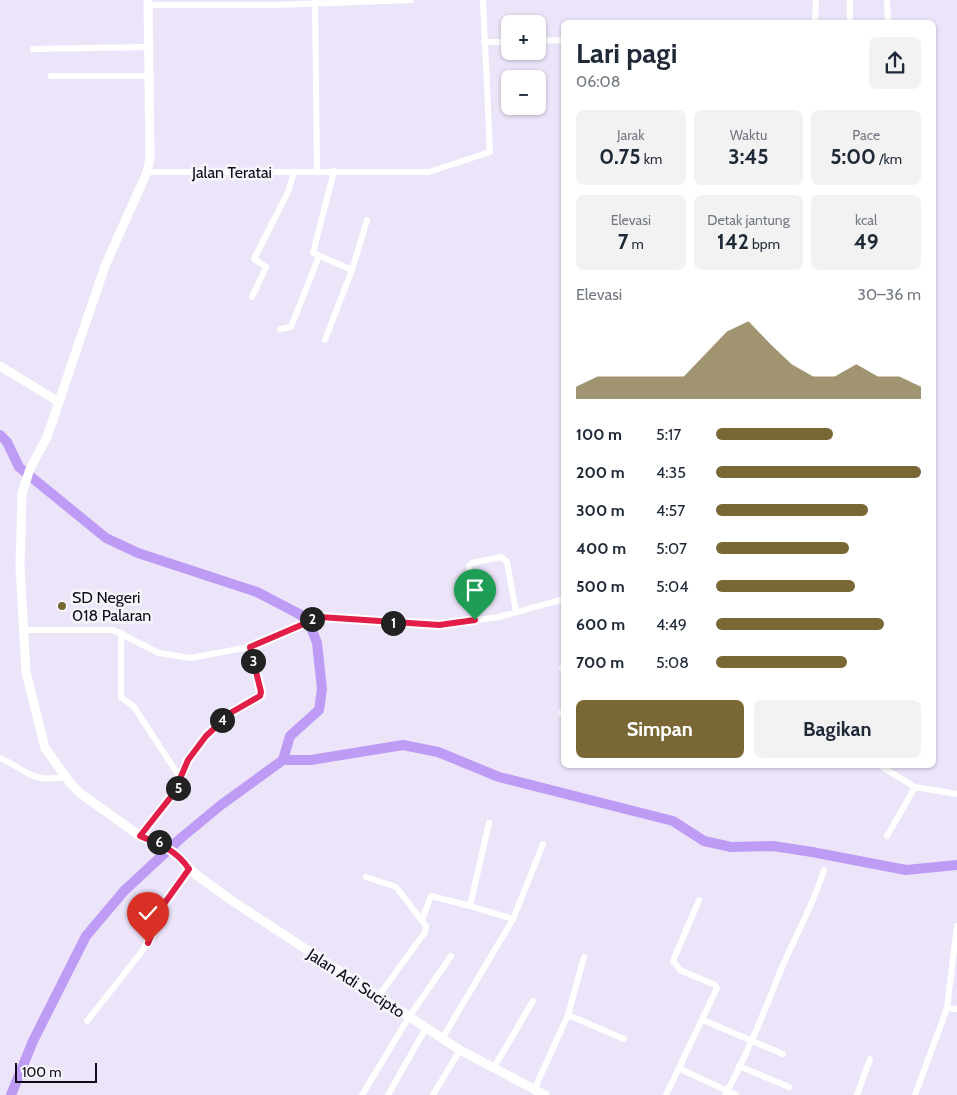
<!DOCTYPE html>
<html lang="id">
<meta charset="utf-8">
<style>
body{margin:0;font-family:Cabin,sans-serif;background:#f2f2f3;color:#1f2937;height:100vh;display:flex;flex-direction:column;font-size:19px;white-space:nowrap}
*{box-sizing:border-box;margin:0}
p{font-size:16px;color:#747a83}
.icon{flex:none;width:28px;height:28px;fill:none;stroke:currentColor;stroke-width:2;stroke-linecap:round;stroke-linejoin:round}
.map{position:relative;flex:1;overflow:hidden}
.details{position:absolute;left:561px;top:20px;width:375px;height:748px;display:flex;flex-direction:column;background:#fff;border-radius:8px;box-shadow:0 1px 4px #0004}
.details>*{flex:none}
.tools{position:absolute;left:501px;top:15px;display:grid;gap:10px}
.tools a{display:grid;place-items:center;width:45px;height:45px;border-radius:8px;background:#fff;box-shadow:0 1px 4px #0004;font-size:25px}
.scale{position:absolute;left:15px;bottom:12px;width:82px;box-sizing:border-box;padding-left:5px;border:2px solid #100c18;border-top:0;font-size:14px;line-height:18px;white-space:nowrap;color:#100c18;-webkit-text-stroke:4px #f7f5fc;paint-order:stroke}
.pin{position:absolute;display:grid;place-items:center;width:42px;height:42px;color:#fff;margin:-51px -21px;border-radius:50% 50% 50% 0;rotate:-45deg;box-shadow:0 0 5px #0007}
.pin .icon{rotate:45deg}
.km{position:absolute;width:25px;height:25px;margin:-12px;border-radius:50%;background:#222;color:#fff;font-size:14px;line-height:25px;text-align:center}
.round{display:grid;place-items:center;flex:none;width:52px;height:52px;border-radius:8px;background:#f2f2f3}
.overview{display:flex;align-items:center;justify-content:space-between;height:85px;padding:0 15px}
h1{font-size:28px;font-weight:700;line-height:38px}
.stats{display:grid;grid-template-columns:repeat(3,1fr);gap:8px;height:85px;padding:5px 15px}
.stats div{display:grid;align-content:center;border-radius:8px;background:#f2f2f3;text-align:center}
.stats b{font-size:21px;font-weight:700}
.stats small{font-size:14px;font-weight:400}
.stats p{font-size:14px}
.chart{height:140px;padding:10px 15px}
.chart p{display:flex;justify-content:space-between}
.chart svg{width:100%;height:90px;margin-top:5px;fill:#796836;opacity:.7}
.action{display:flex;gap:10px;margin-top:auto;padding:10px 15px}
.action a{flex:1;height:58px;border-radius:8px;background:#796836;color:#fff;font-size:20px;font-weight:700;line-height:58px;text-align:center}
.action a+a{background:#f2f2f3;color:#1f2937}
ul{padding:0 15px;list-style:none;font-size:16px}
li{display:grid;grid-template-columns:80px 60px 1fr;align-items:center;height:38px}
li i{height:12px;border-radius:6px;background:#796836}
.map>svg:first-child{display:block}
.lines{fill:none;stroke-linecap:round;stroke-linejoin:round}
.river{stroke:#be9cf5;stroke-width:10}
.street{stroke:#fff;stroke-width:6}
.secondary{stroke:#fff;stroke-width:9}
.route-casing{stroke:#fff;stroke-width:10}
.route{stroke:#e11d48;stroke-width:6}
.poi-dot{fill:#796836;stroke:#f7f5fc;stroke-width:2}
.labels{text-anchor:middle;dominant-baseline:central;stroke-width:5;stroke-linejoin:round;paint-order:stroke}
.street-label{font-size:16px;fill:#100c18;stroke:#f7f5fc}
.poi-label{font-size:16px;fill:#100c18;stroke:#f7f5fc;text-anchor:start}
</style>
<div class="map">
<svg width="957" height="1095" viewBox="0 0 957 1095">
<rect width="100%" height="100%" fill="#ece5fa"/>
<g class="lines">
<g class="river">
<path d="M 0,435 L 7,442 L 19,467 L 106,538 L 138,553 L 257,592 L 301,615 L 312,630 L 317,643 L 322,689 L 319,710 L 290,736 L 283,760"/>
<path d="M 11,1095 L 33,1041 L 86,936 L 124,891 L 181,838 L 221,805 L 283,760 L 311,760 L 403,745 L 438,752 L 499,777 L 673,821 L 704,841 L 731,847 L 773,846 L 812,852 L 906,870 L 957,865"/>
</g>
<g class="street">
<path d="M 315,0 L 317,171"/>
<path d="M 850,0 L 850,22"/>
<path d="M 887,0 L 888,22"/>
<path d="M 148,5 L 276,5 L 411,0"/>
<path d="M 815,22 L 816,0"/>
<path d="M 538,41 L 564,40"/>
<path d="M 484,42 L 510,42"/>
<path d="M 33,49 L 147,47"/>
<path d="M 51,76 L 147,76"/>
<path d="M 334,171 L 313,253 L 352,270 L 367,220"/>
<path d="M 147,172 L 429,172 L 490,152 L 483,0"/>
<path d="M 252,297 L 266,267 L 254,259 L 288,192 L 294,172"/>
<path d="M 280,329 L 291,327 L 319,256"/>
<path d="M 325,340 L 352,270"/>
<path d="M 475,620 L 469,566 L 472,563 L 501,557 L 507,562 L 516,612"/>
<path d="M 24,630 L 113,630 L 159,653 L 190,658 L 250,647 L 320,617 L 439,625 L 499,617 L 564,599"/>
<path d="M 121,633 L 121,697 L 134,707 L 181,779 L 174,793 L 140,836"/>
<path d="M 562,668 L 564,671"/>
<path d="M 561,713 L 564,713"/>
<path d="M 0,758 C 28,771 31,783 65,777"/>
<path d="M 879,765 L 915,787 L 957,794"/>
<path d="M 181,779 C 192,752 208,728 232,712 C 241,706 252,703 260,697 L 261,692 L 250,647"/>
<path d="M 489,823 L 470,906 L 513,919"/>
<path d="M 887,836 L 915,787"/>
<path d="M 366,877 L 396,887 L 426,926 L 425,932 L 378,997"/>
<path d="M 422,920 L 431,896 L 470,906"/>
<path d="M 947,1008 L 957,1009"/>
<path d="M 568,1015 L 584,957"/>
<path d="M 703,1020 L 783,1054"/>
<path d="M 87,1021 L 143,950 L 164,904 L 189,869"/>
<path d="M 442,1039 L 513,919 L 543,844"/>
<path d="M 739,1066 L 789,1087"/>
<path d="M 493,1069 L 533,1001"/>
<path d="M 680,1069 L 736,1095"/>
<path d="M 534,1090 L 568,1015 L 624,1039"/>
<path d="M 362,1095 L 409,1017 L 451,956"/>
<path d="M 388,1095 L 426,1028"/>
<path d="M 433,1095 L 460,1050"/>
<path d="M 666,1095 L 717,988 L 715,985 L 680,970 L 673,961 L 699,900"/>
<path d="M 725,1095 C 748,1054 765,1009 783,965 C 797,933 814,903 824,870"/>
<path d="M 857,1095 L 870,1059"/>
<path d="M 915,1095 L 947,1008 L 957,926"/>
</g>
<g class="secondary">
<path d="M 148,0 L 150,158 L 147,172 L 105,266 L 47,437 L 30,469 L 22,493 L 20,567 L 26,672 L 45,748 L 71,784 L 80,793 L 140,836 L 164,845 L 181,859 L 195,874 L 231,900 L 460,1050 L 545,1095"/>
<path d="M 0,366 L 59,402"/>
</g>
</g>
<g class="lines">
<defs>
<path id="route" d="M 148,943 L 164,904 L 189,869 C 176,850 160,844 140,836 L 174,793 L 188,760 L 206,736 L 232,712 L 260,696 L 261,692 L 250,647 L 320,617 L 439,625 L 475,620"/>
</defs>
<use href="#route" class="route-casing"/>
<use href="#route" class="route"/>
</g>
<circle class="poi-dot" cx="62" cy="606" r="5"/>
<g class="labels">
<g class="street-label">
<text x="232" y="172">Jalan Teratai</text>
<text transform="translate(356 983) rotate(33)">Jalan Adi Sucipto</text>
</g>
<g class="poi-label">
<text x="72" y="597">SD Negeri<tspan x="72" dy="18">018 Palaran</tspan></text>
</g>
</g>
</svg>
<div class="tools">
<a>+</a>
<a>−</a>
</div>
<div class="scale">100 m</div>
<div class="pin" style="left:475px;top:620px;background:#1e9e55"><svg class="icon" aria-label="arrive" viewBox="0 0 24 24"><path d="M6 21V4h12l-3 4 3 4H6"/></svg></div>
<div class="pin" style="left:148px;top:943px;background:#d93025"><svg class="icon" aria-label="check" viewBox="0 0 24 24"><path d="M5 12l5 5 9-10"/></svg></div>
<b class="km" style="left:393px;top:623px">1</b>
<b class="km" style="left:312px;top:619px">2</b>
<b class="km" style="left:253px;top:661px">3</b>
<b class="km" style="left:222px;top:720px">4</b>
<b class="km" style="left:178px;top:788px">5</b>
<b class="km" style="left:159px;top:842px">6</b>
<section class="details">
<div class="overview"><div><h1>Lari pagi</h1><p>06:08</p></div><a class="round"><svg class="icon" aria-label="share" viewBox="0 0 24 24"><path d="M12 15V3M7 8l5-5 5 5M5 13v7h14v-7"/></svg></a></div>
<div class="stats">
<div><p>Jarak</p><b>0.75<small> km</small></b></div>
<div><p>Waktu</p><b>3:45</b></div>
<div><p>Pace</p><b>5:00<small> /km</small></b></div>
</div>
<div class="stats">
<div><p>Elevasi</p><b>7<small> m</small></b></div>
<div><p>Detak jantung</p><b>142<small> bpm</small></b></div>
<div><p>kcal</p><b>49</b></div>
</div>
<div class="chart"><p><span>Elevasi</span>30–36 m</p>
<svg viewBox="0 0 160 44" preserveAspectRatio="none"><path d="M0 44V38L10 33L20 33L30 33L40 33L50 33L60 22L70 11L80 6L90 17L100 27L110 33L120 33L130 27L140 33L150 33L160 38V44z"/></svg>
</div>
<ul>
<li><b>100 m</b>5:17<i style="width:57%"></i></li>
<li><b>200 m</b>4:35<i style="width:100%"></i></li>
<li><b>300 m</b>4:57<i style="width:74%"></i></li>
<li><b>400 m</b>5:07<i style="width:65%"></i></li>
<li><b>500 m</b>5:04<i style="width:68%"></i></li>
<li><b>600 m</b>4:49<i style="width:82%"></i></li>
<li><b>700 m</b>5:08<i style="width:64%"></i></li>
</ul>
<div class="action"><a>Simpan</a><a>Bagikan</a></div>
</section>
</div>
